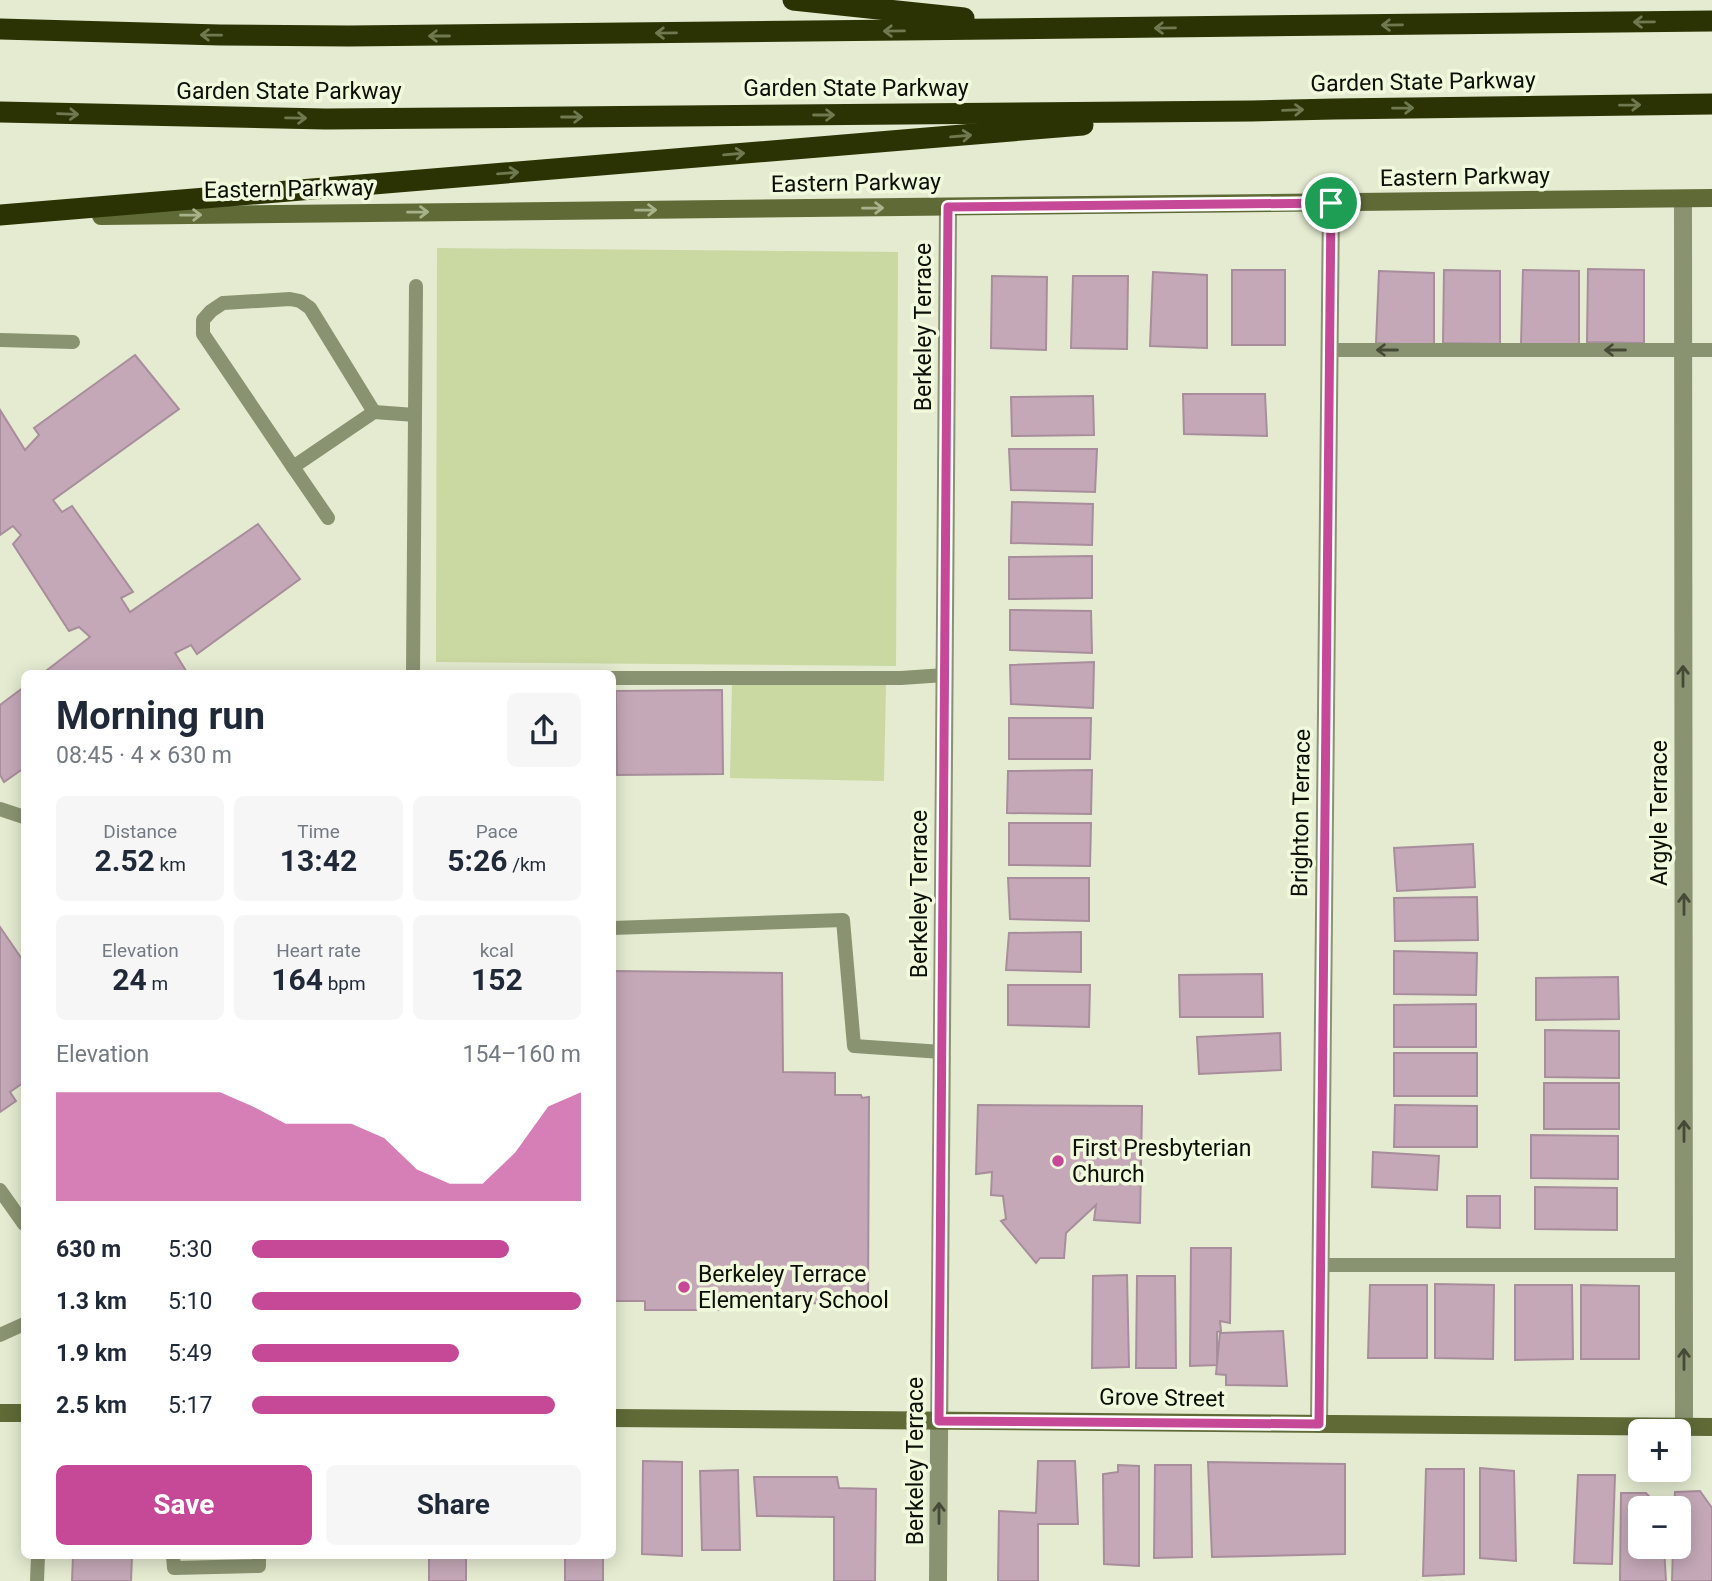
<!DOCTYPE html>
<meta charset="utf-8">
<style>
body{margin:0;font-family:Roboto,sans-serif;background:#f6f6f7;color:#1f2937;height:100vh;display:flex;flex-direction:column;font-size:26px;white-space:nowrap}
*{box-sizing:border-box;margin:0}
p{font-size:23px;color:#747a83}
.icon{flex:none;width:38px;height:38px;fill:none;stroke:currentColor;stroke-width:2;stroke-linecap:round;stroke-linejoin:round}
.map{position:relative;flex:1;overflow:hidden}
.panel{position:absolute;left:21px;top:670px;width:595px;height:889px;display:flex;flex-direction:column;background:#fff;border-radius:10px;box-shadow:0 4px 18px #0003}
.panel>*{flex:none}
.controls{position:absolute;left:1628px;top:1419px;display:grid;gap:14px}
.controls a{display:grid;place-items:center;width:63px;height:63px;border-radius:10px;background:#fff;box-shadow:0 4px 18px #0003;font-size:35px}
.pin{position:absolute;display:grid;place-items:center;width:60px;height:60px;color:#fff;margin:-30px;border:4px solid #fff;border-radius:50%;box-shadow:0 2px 7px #0007}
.round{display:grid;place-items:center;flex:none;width:74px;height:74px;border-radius:10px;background:#f6f6f7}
.overview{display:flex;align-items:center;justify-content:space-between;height:119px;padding:0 35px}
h1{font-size:38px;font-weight:700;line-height:52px}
.figures{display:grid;grid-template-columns:repeat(3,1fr);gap:10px;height:119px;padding:7px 35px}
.figures div{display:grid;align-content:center;border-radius:10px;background:#f6f6f7;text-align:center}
.figures b{font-size:30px;font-weight:700}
.figures small{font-size:19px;font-weight:400}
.figures p{font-size:19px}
.chart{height:196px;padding:14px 35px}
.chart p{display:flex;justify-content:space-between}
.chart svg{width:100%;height:126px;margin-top:7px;fill:#c64998;opacity:.7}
.primary-button{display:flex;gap:14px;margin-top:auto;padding:14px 35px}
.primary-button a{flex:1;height:80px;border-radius:10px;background:#c64998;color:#fff;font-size:28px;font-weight:700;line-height:80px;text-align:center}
.primary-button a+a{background:#f6f6f7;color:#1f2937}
ul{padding:0 35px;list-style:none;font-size:23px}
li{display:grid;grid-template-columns:112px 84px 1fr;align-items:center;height:52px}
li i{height:18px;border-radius:9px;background:#c64998}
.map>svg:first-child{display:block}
.green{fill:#cad8a2}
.building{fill:#c4a8b7;stroke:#a88e9c;stroke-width:2}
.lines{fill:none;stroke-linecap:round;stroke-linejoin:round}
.lane{stroke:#8a9371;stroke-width:14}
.street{stroke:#8a9371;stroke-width:18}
.secondary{stroke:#5f6a37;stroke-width:18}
.highway{stroke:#2b3304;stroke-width:21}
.oneway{stroke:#707850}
.oneway2{stroke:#a8b28a}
.oneway3{stroke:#454a36}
.route-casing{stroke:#fff;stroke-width:14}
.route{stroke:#c64998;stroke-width:9}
.poi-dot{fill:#c64998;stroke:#f1f9dd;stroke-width:2.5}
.labels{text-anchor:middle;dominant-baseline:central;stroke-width:7;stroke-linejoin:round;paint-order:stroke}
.street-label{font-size:23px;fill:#0c0f06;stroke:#f1f9dd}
.poi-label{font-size:23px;fill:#0c0f06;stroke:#f1f9dd;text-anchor:start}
</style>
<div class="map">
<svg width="1712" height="1581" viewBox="0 0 1712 1581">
<rect width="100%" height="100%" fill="#e4ebd0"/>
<g class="green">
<path d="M 437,248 L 898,252 L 896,666 L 436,662 Z"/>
<path d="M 732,682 L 886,685 L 884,781 L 730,778 Z"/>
</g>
<g class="building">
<path d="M 1588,269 L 1644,270 L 1644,343 L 1587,342 Z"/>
<rect x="1232" y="270" width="53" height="75"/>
<path d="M 1444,270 L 1500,271 L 1500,344 L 1443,343 Z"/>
<path d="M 1523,270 L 1579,271 L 1579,345 L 1521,344 Z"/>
<path d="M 1379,271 L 1434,273 L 1434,346 L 1376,343 Z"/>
<path d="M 1153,272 L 1207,275 L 1207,348 L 1150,346 Z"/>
<path d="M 992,276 L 1047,277 L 1046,350 L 991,348 Z"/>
<path d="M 1073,276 L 1128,276 L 1127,349 L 1071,348 Z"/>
<path d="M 135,355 L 179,409 L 53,500 L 62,512 L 72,506 L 133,592 L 121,598 L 130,612 L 258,524 L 300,579 L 197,654 L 191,645 L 175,653 L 188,674 L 42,674 L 90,637 L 79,627 L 69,631 L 13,544 L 21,535 L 13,526 L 0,535 L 0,410 L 25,450 L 39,435 L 34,428 Z"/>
<path d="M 1183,394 L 1265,394 L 1267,436 L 1184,434 Z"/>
<path d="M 1093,396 L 1094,435 L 1012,436 L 1011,397 Z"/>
<path d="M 1009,449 L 1097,449 L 1095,492 L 1011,490 Z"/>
<path d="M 1012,502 L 1093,504 L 1092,545 L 1011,543 Z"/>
<path d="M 1092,556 L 1092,598 L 1009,599 L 1009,557 Z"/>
<path d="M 1010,610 L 1091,611 L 1092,653 L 1010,650 Z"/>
<path d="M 1094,662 L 1093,708 L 1011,704 L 1010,665 Z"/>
<path d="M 24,687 L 24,768 L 4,782 L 0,775 L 0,705 Z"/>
<path d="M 722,690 L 723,774 L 617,775 L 616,691 Z"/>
<path d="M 1009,718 L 1091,718 L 1090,759 L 1009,759 Z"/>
<path d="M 1092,770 L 1091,814 L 1007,813 L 1008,771 Z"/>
<path d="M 1009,823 L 1091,823 L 1090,866 L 1009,865 Z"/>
<path d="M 1473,844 L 1475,887 L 1397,891 L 1394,848 Z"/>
<path d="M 1008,878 L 1089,878 L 1089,921 L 1010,919 Z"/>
<path d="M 1477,897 L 1478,940 L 1395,941 L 1394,898 Z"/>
<path d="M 0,927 L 24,962 L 24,1085 L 23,1083 L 10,1092 L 16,1101 L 0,1112 Z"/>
<path d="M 1081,932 L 1081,972 L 1006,970 L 1009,933 Z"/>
<path d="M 1394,951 L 1477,953 L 1476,995 L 1394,994 Z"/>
<path d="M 612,971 L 782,973 L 783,1072 L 835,1073 L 835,1095 L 861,1095 L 862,1098 L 869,1097 L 868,1304 L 726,1302 L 726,1310 L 645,1310 L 645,1301 L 612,1301 Z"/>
<path d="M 1262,974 L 1263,1017 L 1180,1017 L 1179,975 Z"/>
<path d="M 1618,977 L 1619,1019 L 1536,1020 L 1536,978 Z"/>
<path d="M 1008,985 L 1090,985 L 1089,1027 L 1008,1025 Z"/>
<path d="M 1476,1004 L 1476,1047 L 1394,1047 L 1394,1005 Z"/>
<path d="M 1545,1030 L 1619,1031 L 1619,1078 L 1545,1077 Z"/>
<path d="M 1280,1033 L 1281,1070 L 1199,1074 L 1197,1037 Z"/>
<rect x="1394" y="1053" width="83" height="43"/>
<rect x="1544" y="1083" width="75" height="46"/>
<path d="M 978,1105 L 1142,1106 L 1140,1223 L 1094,1220 L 1096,1205 L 1066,1233 L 1064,1258 L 1040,1258 L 1036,1263 L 1001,1221 L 1006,1219 L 1003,1196 L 991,1195 L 992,1172 L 976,1174 Z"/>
<path d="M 1395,1105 L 1477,1106 L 1477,1147 L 1394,1147 Z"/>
<path d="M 1531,1135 L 1618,1136 L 1618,1179 L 1531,1178 Z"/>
<path d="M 1373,1152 L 1439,1156 L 1437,1190 L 1372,1187 Z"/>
<path d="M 1535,1187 L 1617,1188 L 1617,1230 L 1535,1229 Z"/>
<path d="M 1467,1196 L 1500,1196 L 1500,1228 L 1467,1227 Z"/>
<path d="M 1191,1248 L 1231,1248 L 1230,1323 L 1220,1321 L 1221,1331 L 1217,1332 L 1217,1365 L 1190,1366 Z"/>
<path d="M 1127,1275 L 1129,1367 L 1092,1368 L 1093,1276 Z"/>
<path d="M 1137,1276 L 1175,1276 L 1176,1368 L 1136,1368 Z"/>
<path d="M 1435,1284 L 1494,1285 L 1493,1359 L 1435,1358 Z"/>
<path d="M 1370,1285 L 1427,1285 L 1427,1358 L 1368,1358 Z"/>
<path d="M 1515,1285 L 1572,1285 L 1573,1359 L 1515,1360 Z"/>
<path d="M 1581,1285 L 1639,1286 L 1639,1359 L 1581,1359 Z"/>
<path d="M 1283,1331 L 1287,1386 L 1226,1385 L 1226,1375 L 1216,1374 L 1220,1333 Z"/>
<path d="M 643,1461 L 682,1462 L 682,1556 L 642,1554 Z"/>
<path d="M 1038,1461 L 1075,1461 L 1078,1524 L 1038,1524 L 1038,1581 L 998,1581 L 999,1511 L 1036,1513 Z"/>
<path d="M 1208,1462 L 1345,1464 L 1345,1554 L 1212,1557 Z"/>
<path d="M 1118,1465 L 1139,1466 L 1139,1566 L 1104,1564 L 1103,1474 L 1118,1472 Z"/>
<path d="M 1155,1465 L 1191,1465 L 1192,1557 L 1154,1558 Z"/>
<path d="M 1480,1468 L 1514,1471 L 1516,1561 L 1480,1558 Z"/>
<path d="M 1426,1469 L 1464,1469 L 1464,1574 L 1423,1576 Z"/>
<path d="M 738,1470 L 740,1550 L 702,1550 L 700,1471 Z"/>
<path d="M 1578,1475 L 1615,1475 L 1612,1564 L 1574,1563 Z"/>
<path d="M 754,1477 L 837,1477 L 839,1488 L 876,1489 L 875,1581 L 834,1581 L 834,1517 L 757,1516 Z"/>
<path d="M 1700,1491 L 1712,1508 L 1712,1581 L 1672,1581 L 1673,1547 L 1678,1547 L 1678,1508 L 1674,1508 L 1675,1492 Z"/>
<path d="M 1621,1493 L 1646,1493 L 1660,1508 L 1640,1508 L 1640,1547 L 1664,1547 L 1666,1581 L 1620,1581 Z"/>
<path d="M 73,1556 L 132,1556 L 131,1581 L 72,1581 Z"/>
<rect x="429" y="1556" width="37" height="25"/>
<rect x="565" y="1556" width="38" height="25"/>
</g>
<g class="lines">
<g class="lane">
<path d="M 0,340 L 73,342"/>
<path d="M 1330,350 L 1712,350"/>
<path d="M 293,467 L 203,334 L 203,320 L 211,311 L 223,303 L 290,299 L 300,301 L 310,308 L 374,412"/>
<path d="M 328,518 L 293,467 L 374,412 L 415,415"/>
<path d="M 413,674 L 416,286"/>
<path d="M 612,678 L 901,678 L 945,675"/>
<path d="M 0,809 L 24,817"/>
<path d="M 612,928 L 843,920 L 854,1046 L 942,1052"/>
<path d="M 0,1190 L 24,1224"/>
<path d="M 1321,1265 L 1684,1265"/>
<path d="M 0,1335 L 24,1324"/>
<path d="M 173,1556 L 174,1568 L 259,1566 L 259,1556"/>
<path d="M 37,1581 L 38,1556"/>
</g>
<g class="street">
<path d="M 1683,199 L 1684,1427"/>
<path d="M 1319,1424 L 1331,203"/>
<path d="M 938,1581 L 948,207"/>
</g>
<g class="secondary">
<path d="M 101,216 L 1712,198"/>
<path d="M 0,1413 L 24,1413"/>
<path d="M 612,1418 L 1712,1427"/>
</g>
<g class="highway">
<path d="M 793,0 L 964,18"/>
<path d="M 0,29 L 220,35 L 349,36 L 1712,21"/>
<path d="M 0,112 L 326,119 L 1252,111 L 1334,109 L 1712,104"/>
<path d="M 0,215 L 1083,125"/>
</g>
</g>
<defs><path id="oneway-shaft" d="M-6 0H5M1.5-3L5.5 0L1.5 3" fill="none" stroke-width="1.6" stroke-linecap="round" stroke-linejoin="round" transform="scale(1.75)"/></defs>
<g class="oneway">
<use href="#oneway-shaft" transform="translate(1644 22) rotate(179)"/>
<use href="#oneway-shaft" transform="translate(1392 25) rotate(179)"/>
<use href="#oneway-shaft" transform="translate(1165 28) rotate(179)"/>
<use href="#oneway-shaft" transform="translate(894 31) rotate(179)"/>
<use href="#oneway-shaft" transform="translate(666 33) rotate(179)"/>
<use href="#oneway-shaft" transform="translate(211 35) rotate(-179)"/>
<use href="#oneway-shaft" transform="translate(439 36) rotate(180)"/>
<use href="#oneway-shaft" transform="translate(1630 105) rotate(-1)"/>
<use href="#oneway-shaft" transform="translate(1403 108) rotate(-1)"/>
<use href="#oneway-shaft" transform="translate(1293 110) rotate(-2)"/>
<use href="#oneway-shaft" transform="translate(68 114) rotate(2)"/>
<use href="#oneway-shaft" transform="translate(824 115)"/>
<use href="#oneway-shaft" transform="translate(572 117)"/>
<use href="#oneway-shaft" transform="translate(296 118) rotate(1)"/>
<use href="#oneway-shaft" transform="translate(961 136) rotate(-5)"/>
<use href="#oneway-shaft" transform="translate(734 154) rotate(-5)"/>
<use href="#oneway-shaft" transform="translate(508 173) rotate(-5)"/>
</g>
<g class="oneway2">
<use href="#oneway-shaft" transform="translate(873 208) rotate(-1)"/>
<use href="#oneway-shaft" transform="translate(646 210) rotate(-1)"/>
<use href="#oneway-shaft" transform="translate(418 212) rotate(-1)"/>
<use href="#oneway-shaft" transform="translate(191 215) rotate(-1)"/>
</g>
<g class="oneway3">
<use href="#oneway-shaft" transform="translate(1387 350) rotate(-180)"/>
<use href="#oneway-shaft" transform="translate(1615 350) rotate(-180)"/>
<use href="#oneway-shaft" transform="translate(1683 676) rotate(-90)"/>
<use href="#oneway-shaft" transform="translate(1684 904) rotate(-90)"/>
<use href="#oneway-shaft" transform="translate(1684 1131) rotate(-90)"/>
<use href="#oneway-shaft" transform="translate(1684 1359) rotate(-90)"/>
<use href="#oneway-shaft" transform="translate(939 1513) rotate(-90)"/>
</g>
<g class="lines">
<defs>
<path id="route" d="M 1331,203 L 1319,1424 L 939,1421 L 948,207 Z"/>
</defs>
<use href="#route" class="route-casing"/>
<use href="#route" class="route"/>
</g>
<g class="poi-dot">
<circle cx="1058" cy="1161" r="7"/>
<circle cx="684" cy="1287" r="7"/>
</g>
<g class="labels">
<g class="street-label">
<text transform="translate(1423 82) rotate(-1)">Garden State Parkway</text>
<text x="856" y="88">Garden State Parkway</text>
<text x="289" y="91">Garden State Parkway</text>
<text transform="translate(1465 177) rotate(-1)">Eastern Parkway</text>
<text transform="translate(856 183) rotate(-1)">Eastern Parkway</text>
<text transform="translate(289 189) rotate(-1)">Eastern Parkway</text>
<text transform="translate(923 327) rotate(-90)">Berkeley Terrace</text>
<text transform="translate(1301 813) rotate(-89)">Brighton Terrace</text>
<text transform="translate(1659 813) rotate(-90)">Argyle Terrace</text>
<text transform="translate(919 894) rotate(-90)">Berkeley Terrace</text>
<text transform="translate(1162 1398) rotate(1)">Grove Street</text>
<text transform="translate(915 1461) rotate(-90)">Berkeley Terrace</text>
</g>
<g class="poi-label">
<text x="1072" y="1148">First Presbyterian<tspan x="1072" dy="26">Church</tspan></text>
<text x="698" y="1274">Berkeley Terrace<tspan x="698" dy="26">Elementary School</tspan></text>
</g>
</g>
</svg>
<div class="controls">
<a>+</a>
<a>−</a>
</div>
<div class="pin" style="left:1331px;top:203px;background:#1e9e55"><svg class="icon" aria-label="arrive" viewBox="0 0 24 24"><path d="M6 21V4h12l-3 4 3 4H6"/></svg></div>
<section class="panel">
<div class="overview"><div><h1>Morning run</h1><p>08:45 · 4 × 630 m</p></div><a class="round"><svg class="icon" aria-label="share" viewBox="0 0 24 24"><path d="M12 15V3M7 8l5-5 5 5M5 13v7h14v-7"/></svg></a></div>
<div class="figures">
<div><p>Distance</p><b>2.52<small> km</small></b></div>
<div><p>Time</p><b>13:42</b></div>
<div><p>Pace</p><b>5:26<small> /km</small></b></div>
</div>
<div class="figures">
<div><p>Elevation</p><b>24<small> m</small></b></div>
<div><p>Heart rate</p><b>164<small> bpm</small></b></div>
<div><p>kcal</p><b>152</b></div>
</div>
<div class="chart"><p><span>Elevation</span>154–160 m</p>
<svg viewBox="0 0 160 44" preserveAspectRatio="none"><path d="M0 44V6L10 6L20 6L30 6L40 6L50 6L60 11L70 17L80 17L90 17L100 22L110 33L120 38L130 38L140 27L150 11L160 6V44z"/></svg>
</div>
<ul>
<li><b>630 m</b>5:30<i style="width:78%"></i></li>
<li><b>1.3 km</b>5:10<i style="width:100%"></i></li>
<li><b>1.9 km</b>5:49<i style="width:63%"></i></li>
<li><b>2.5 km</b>5:17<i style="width:92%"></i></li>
</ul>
<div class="primary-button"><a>Save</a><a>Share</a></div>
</section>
</div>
